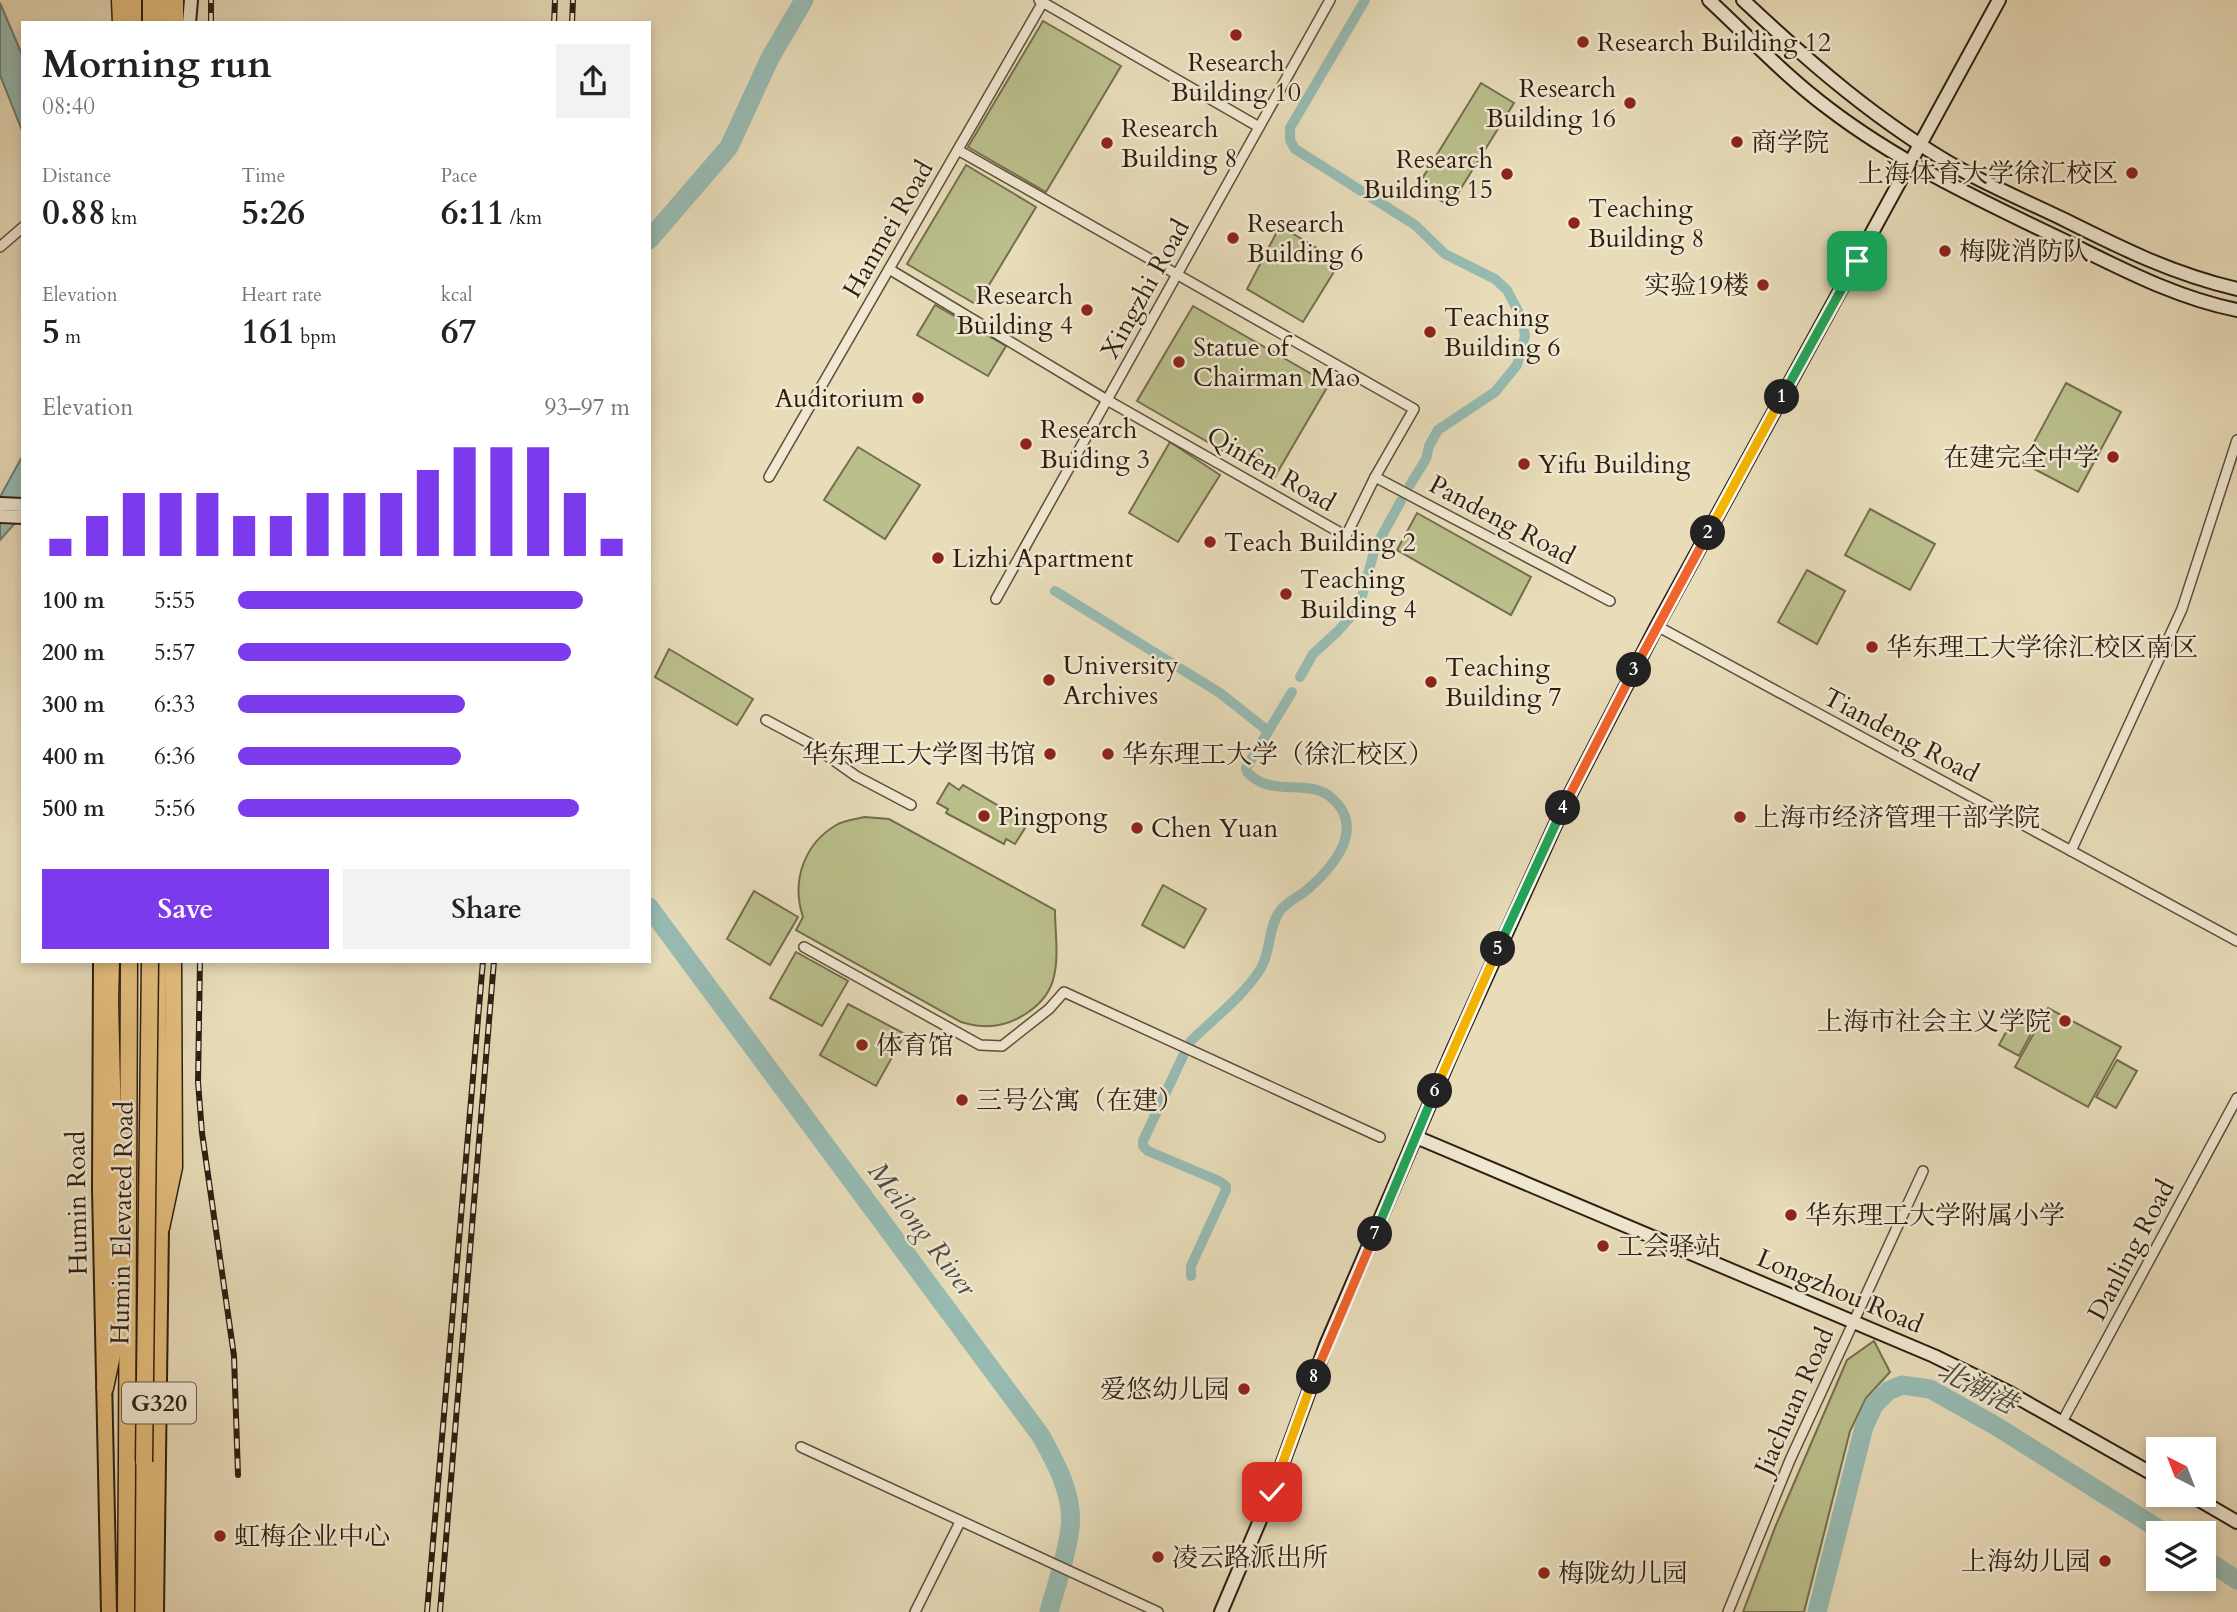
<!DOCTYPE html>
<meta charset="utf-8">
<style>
body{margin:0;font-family:Cardo,"Noto Serif SC",serif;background:#f2f2f2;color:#222;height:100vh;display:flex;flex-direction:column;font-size:26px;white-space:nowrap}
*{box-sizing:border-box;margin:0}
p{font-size:23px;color:#767676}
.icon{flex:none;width:38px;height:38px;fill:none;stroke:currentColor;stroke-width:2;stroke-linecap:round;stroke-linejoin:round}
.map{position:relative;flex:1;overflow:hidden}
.drawer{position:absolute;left:21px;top:21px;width:630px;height:942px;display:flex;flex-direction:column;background:#fff;border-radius:0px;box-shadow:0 4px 10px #0003}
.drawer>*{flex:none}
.needle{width:46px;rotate:318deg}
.controls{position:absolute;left:2146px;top:1437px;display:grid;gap:14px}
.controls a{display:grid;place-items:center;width:70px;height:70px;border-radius:0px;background:#fff;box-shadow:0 4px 10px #0003;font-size:35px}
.pin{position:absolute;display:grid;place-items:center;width:60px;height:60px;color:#fff;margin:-30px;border-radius:14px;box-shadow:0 4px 10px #0006}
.km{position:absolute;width:35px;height:35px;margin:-18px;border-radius:50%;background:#222;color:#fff;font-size:19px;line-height:35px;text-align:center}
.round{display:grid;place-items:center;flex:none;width:74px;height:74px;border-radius:0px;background:#f2f2f2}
.overview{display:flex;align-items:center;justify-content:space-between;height:119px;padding:0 21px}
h1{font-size:38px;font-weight:700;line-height:52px}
.figures{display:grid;grid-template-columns:repeat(3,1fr);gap:10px;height:119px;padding:7px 21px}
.figures div{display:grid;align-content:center}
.figures b{font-size:35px;font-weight:700}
.figures small{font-size:19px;font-weight:400}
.figures p{font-size:19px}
.chart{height:196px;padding:14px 21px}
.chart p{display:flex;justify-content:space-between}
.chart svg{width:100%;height:126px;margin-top:7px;stroke:#7c3aed;stroke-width:6}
.action{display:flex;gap:14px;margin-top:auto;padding:14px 21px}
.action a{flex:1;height:80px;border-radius:0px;background:#7c3aed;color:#fff;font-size:28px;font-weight:700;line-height:80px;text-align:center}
.action a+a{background:#f2f2f2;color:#222}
ul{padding:0 21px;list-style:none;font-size:23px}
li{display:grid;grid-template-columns:112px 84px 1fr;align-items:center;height:52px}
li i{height:18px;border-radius:9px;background:#7c3aed}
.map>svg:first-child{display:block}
.green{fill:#babf8c;stroke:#746e4e;stroke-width:2}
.water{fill:#97bbb3;stroke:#6d7c72;stroke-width:2}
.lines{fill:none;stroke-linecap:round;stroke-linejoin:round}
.canal{stroke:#97bbb3;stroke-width:10}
.river{stroke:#97bbb3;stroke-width:19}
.street-casing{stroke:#5c4e3a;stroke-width:12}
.secondary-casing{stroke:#2d1e10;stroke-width:16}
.primary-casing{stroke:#2d1e10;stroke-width:18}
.highway-casing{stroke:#2d1e10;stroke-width:19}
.street{stroke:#f0e8d2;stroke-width:9}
.secondary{stroke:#f0e8d2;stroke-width:12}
.primary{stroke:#e4be7c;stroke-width:14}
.highway{stroke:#e4be7c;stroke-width:16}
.rail-casing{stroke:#2d1e10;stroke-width:6}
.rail{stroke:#f0e8d2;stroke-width:3.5;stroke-dasharray:10;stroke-linecap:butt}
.highway-bridge-casing{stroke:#2d1e10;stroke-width:19;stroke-linecap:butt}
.highway-bridge{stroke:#e4be7c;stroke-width:16}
.split-1-casing{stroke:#fff;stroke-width:14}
.split-2-casing{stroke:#fff;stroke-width:14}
.split-3-casing{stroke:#fff;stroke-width:14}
.split-4-casing{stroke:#fff;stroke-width:14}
.split-5-casing{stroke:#fff;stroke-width:14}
.split-6-casing{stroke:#fff;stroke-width:14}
.split-7-casing{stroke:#fff;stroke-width:14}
.split-8-casing{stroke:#fff;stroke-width:14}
.split-9-casing{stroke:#fff;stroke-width:14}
.split-1{stroke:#22a559;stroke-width:9}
.split-2{stroke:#f5b400;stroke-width:9}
.split-3{stroke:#f0652b;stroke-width:9}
.split-4{stroke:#f0652b;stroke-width:9}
.split-5{stroke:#22a559;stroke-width:9}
.split-6{stroke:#f5b400;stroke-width:9}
.split-7{stroke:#22a559;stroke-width:9}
.split-8{stroke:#f0652b;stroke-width:9}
.split-9{stroke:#f5b400;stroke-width:9}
.poi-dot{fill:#8f2418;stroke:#f0e8d2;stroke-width:2.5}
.labels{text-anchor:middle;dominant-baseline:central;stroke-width:5;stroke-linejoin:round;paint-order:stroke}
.shield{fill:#f0e8d2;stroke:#685b4a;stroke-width:2}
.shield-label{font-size:24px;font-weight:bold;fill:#2d1e10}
.poi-label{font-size:26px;fill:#2d1e10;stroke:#f0e8d2;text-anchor:start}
.street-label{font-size:26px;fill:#2d1e10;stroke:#f0e8d2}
.water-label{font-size:28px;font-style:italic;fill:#4d4d41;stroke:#f0e8d2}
</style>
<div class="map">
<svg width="2237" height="1612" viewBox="0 0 2237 1612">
<rect width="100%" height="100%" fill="#e8dcb9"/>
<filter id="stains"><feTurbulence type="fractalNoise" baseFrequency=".00286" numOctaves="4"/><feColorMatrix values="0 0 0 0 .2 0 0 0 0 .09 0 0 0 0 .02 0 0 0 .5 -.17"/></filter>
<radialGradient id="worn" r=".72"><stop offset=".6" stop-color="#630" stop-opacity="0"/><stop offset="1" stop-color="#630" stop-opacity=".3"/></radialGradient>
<g class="green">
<path d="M 1043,21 L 1121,66 L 1046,192 L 968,147 Z"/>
<path d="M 1481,83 L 1514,103 L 1450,206 L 1417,187 Z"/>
<path d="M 966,165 L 1036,207 L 977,305 L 907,264 Z"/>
<path d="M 1280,226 L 1340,262 L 1303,322 L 1247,289 Z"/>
<path d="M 935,305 L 1006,346 L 988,376 L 917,335 Z"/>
<path d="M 1193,306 L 1329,384 L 1273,480 L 1137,401 Z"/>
<path d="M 2066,383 L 2121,412 L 2078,492 L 2023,463 Z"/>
<path d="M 1170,442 L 1220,475 L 1178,542 L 1129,513 Z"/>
<path d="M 858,447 L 920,485 L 885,539 L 824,500 Z"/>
<path d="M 1870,509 L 1935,544 L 1910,590 L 1845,555 Z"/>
<path d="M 1417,513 L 1531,577 L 1511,615 L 1397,550 Z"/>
<path d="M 1807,570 L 1845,591 L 1817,644 L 1778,622 Z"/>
<path d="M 669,649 L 753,699 L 737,725 L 655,677 Z"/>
<path d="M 949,783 L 959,790 L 963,785 L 1021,819 L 1018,824 L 1025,828 L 1015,844 L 1006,839 L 1004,844 L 946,813 L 948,809 L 937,803 Z"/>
<path d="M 865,817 L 889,819 L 1055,910 C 1055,931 1059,956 1054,976 C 1048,1006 1012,1028 982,1026 C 975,1026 968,1024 961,1022 L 796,930 L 803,917 C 791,881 804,843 838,824 C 846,820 856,819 865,817 Z"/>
<path d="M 1163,885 L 1206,909 L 1184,948 L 1142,925 Z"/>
<path d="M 754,891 L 798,917 L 770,965 L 727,939 Z"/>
<path d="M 796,952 L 848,981 L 822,1026 L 770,998 Z"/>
<path d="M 848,1004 L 905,1034 L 876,1086 L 820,1055 Z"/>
<path d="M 2019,1008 L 2039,1019 L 2019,1056 L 1999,1045 Z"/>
<path d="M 2048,1008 L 2121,1047 L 2088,1107 L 2015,1067 Z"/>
<path d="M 2117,1060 L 2137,1071 L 2116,1108 L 2096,1097 Z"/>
<path d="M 1874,1341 L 1890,1372 L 1866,1398 L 1850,1431 L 1804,1612 L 1743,1612 L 1776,1525 L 1847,1360 Z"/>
</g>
<g class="water">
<path d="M 0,3 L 23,57 L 23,133 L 0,75 Z"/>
<path d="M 23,455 L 23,514 L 0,540 L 0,497 Z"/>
</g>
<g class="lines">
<g class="canal">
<path d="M 1365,0 L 1290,128 L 1290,140 L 1295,149 L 1415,225 L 1445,254 L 1495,279 L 1507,290 L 1522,319 L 1525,336 L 1517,365 L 1495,392 L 1438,430 L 1429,446 L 1426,459 L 1410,485"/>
<path d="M 1055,591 L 1220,693 L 1268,731"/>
<path d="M 1300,677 L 1313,654 L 1337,632 L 1355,612 L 1362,596 L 1375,548 L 1401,501"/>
<path d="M 1191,1041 C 1214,1018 1244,996 1261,968 C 1271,951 1268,929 1279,912 C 1286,902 1299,897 1308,889 C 1333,867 1365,830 1334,800 C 1309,775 1273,800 1247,772 L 1246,768 L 1292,692"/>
<path d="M 1183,1056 L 1143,1141 L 1143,1146 L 1148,1151 L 1219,1181 L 1226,1186 L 1226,1190 L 1191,1266 L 1191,1276"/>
</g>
<g class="river">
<path d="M 649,240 L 729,147 L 770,58 L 804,0"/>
<path d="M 649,907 L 1041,1436 C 1056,1463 1074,1496 1070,1528 C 1067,1556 1056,1585 1049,1612"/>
<path d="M 2203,1558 L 2237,1580"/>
<path d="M 1817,1612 L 1864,1427 L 1874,1405 L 1888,1391 L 1902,1385 L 1930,1389 L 1996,1426 L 2165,1533"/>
</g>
<defs>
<g id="street">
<path d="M 1039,0 L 1259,127"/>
<path d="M 0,247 L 23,227"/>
<path d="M 889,269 L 1107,400 L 1346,536 L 1375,477 L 1414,409 L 958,150"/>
<path d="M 769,477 L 1043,2"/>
<path d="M 1375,477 L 1610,601"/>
<path d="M 996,599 L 1330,0"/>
<path d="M 1657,626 L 2237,941"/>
<path d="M 766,720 L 809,743 L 856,776 L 911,805"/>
<path d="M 2071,851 L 2182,609 L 2237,440"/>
<path d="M 804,947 L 980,1045 L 1002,1046 L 1049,1009 L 1064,992 L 1380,1137"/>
<path d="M 2062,1422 L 2237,1098"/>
<path d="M 801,1447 L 1158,1612"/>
<path d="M 915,1612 L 960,1522"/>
<path d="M 1728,1612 L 1790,1460 L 1923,1171"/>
</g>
<g id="secondary">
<path d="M 1709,0 C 1748,36 1785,76 1828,108 C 1901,164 1986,203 2069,243 C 2124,270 2177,298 2237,310"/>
<path d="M 1743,0 C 1810,63 1879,123 1960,169 C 1994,188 2030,203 2065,220 C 2123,249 2173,274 2237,289"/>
<path d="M 189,23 L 191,0"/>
<path d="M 0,504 L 23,505"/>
<path d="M 0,516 L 23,517"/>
<path d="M 1416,1137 L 1934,1356 L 2008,1392 L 2158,1477"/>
<path d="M 2189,1494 L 2237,1522"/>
<path d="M 1221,1612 L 1272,1492 L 1326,1345 L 1453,1050 L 1563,808 L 1657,626 L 1999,0"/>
</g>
<g id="primary">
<path d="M 161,23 L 162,0"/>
<path d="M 101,961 L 100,1189 L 109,1612"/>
<path d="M 156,1612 L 161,1228 L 158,961"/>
</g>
<g id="highway">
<path d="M 120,0 L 121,23"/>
<path d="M 175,0 L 175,23"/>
<path d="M 133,23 L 133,0"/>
<path d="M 151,23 L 151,0"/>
<path d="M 161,1228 L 174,1167 L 173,961"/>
<path d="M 105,1388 L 113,1350 L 115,1212 L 110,1001 L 111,961"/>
<path d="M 127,1463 L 129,961"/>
<path d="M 143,1612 L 144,1462"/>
</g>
</defs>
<use href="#street" class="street-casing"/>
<use href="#secondary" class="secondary-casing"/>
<use href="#primary" class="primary-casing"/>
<use href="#highway" class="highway-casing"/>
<use href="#street" class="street"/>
<use href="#secondary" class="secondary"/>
<use href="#primary" class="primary"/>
<use href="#highway" class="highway"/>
<defs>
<g id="rail">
<path d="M 211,23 L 211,0"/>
<path d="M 554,23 L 555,0"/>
<path d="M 572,23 L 573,0"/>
<path d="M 200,961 L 198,1082 L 202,1133 L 234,1356 L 238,1475"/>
<path d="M 427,1612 L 483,961"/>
<path d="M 440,1612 L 494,961"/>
</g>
</defs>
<use href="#rail" class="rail-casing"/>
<use href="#rail" class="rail"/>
<defs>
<g id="highway-bridge">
<path d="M 144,1462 L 150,961"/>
<path d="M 126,1612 L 127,1463"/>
</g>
</defs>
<use href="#highway-bridge" class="highway-bridge-casing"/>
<use href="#highway-bridge" class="highway-bridge"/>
</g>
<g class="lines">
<defs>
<path id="split-1" d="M 1782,397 L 1857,261"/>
<path id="split-2" d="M 1708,533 L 1782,397"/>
<path id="split-3" d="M 1634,670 L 1708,533"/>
<path id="split-4" d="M 1563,808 L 1634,670"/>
<path id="split-5" d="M 1498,949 L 1563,808"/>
<path id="split-6" d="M 1435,1091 L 1498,949"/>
<path id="split-7" d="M 1375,1234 L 1435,1091"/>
<path id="split-8" d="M 1314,1377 L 1375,1234"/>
<path id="split-9" d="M 1272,1492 L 1314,1377"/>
</defs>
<use href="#split-1" class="split-1-casing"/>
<use href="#split-2" class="split-2-casing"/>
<use href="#split-3" class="split-3-casing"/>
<use href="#split-4" class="split-4-casing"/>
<use href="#split-5" class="split-5-casing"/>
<use href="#split-6" class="split-6-casing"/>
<use href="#split-7" class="split-7-casing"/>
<use href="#split-8" class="split-8-casing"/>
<use href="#split-9" class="split-9-casing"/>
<use href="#split-1" class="split-1"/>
<use href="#split-2" class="split-2"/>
<use href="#split-3" class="split-3"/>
<use href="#split-4" class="split-4"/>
<use href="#split-5" class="split-5"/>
<use href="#split-6" class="split-6"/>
<use href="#split-7" class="split-7"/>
<use href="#split-8" class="split-8"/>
<use href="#split-9" class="split-9"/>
</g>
<g class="poi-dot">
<circle cx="1236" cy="35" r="7"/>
<circle cx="1583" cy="42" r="7"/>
<circle cx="1630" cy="103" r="7"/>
<circle cx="1737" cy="142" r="7"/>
<circle cx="1107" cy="143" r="7"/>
<circle cx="2132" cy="173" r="7"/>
<circle cx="1507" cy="174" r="7"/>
<circle cx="1574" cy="223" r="7"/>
<circle cx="1233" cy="238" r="7"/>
<circle cx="1945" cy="251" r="7"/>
<circle cx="1763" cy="285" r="7"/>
<circle cx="1087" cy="310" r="7"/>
<circle cx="1430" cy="332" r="7"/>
<circle cx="1179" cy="362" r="7"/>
<circle cx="918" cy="398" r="7"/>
<circle cx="1026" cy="444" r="7"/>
<circle cx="2113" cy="457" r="7"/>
<circle cx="1524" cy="464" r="7"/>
<circle cx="1210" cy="542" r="7"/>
<circle cx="938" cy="558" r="7"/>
<circle cx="1286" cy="594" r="7"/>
<circle cx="1872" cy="647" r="7"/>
<circle cx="1049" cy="680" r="7"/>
<circle cx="1431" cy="682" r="7"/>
<circle cx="1050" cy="754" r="7"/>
<circle cx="1108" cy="754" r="7"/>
<circle cx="984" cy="816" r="7"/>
<circle cx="1740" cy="817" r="7"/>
<circle cx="1137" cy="828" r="7"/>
<circle cx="2065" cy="1021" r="7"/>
<circle cx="862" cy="1045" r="7"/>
<circle cx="962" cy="1100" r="7"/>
<circle cx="1791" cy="1215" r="7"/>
<circle cx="1603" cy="1246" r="7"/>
<circle cx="1244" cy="1389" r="7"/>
<circle cx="220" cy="1536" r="7"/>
<circle cx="1158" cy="1557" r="7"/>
<circle cx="2105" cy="1561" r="7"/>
<circle cx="1544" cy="1573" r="7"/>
</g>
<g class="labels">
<rect class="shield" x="122" y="1382.5" width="74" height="41" rx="5"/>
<g class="shield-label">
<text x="159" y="1403">G320</text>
</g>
<g class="poi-label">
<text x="1597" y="42">Research Building 12</text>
<text x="1236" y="62" text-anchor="middle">Research<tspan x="1236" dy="30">Building 10</tspan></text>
<text x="1616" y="88" text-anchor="end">Research<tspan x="1616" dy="30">Building 16</tspan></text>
<text x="1121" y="128">Research<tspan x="1121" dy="30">Building 8</tspan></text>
<text x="1751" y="142">商学院</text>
<text x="1493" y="159" text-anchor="end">Research<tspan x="1493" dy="30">Building 15</tspan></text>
<text x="2118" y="173" text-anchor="end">上海体育大学徐汇校区</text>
<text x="1588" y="208">Teaching<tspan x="1588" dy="30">Building 8</tspan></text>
<text x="1247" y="223">Research<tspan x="1247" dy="30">Building 6</tspan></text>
<text x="1959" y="251">梅陇消防队</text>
<text x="1749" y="285" text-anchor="end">实验19楼</text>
<text x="1073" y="295" text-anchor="end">Research<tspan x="1073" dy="30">Building 4</tspan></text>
<text x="1444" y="317">Teaching<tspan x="1444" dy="30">Building 6</tspan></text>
<text x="1193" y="347">Statue of<tspan x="1193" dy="30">Chairman Mao</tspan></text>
<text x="904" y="398" text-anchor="end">Auditorium</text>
<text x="1040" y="429">Research<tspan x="1040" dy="30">Buiding 3</tspan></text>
<text x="2099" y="457" text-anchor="end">在建完全中学</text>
<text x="1538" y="464">Yifu Building</text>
<text x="1224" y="542">Teach Building 2</text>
<text x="952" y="558">Lizhi Apartment</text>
<text x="1300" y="579">Teaching<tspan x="1300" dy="30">Building 4</tspan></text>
<text x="1886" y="647">华东理工大学徐汇校区南区</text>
<text x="1063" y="665">University<tspan x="1063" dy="30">Archives</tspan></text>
<text x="1445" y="667">Teaching<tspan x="1445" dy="30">Building 7</tspan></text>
<text x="1036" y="754" text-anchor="end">华东理工大学图书馆</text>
<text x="1122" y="754">华东理工大学（徐汇校区）</text>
<text x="998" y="816">Pingpong</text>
<text x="1754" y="817">上海市经济管理干部学院</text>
<text x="1151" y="828">Chen Yuan</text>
<text x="2051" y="1021" text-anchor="end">上海市社会主义学院</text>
<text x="876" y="1045">体育馆</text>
<text x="976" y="1100">三号公寓（在建）</text>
<text x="1805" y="1215">华东理工大学附属小学</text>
<text x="1617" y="1246">工会驿站</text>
<text x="1230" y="1389" text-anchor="end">爱悠幼儿园</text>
<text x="234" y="1536">虹梅企业中心</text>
<text x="1172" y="1557">凌云路派出所</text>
<text x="2091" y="1561" text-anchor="end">上海幼儿园</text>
<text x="1558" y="1573">梅陇幼儿园</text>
</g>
<g class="street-label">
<text transform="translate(888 229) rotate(-60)">Hanmei Road</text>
<text transform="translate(1145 289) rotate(-61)">Xingzhi Road</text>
<text transform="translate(1271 469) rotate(30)">Qinfen Road</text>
<text transform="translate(1502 520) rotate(28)">Pandeng Road</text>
<text transform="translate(1901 735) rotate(28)">Tiandeng Road</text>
<text transform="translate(77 1203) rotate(-91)">Humin Road</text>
<text transform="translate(122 1223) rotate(-89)">Humin Elevated Road</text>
<text transform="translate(2131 1250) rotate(-62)">Danling Road</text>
<text transform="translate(1840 1291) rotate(23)">Longzhou Road</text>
<text transform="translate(1794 1401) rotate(-66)">Jiachuan Road</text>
</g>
<g class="water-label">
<text transform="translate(922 1229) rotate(53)">Meilong River</text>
<text transform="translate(1977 1387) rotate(27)">北潮港</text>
</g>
</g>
<rect width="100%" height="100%" filter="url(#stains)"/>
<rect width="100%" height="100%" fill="url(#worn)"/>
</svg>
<div class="controls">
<a><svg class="needle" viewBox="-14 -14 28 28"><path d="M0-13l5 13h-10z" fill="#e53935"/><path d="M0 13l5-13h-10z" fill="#767676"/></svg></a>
<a><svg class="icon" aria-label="layers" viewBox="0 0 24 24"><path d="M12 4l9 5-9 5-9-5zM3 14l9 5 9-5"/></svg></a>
</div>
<div class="pin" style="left:1857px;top:261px;background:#1e9e55"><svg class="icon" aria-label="arrive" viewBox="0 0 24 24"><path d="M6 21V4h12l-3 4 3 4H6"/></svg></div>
<div class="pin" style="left:1272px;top:1492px;background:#d93025"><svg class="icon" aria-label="check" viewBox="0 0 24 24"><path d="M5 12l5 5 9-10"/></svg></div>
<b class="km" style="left:1782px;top:397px">1</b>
<b class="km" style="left:1708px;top:533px">2</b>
<b class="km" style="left:1634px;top:670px">3</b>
<b class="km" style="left:1563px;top:808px">4</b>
<b class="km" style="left:1498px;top:949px">5</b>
<b class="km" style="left:1435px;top:1091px">6</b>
<b class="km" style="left:1375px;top:1234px">7</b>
<b class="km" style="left:1314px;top:1377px">8</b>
<section class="drawer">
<div class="overview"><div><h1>Morning run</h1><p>08:40</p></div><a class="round"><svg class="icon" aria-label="share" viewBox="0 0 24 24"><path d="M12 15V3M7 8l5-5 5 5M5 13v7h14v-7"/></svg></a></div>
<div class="figures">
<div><p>Distance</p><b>0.88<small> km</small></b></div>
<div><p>Time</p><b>5:26</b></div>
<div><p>Pace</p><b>6:11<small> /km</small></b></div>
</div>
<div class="figures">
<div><p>Elevation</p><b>5<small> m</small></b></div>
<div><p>Heart rate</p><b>161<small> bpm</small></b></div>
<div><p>kcal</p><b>67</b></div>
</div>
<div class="chart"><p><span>Elevation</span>93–97 m</p>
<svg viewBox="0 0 160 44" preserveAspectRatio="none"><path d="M5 44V38M15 44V30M25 44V22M35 44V22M45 44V22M55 44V30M65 44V30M75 44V22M85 44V22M95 44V22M105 44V14M115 44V6M125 44V6M135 44V6M145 44V22M155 44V38"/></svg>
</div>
<ul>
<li><b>100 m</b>5:55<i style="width:88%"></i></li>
<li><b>200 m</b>5:57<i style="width:85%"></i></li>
<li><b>300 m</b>6:33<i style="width:58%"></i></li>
<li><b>400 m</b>6:36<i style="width:57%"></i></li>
<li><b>500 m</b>5:56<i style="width:87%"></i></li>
</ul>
<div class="action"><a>Save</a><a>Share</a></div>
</section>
</div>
